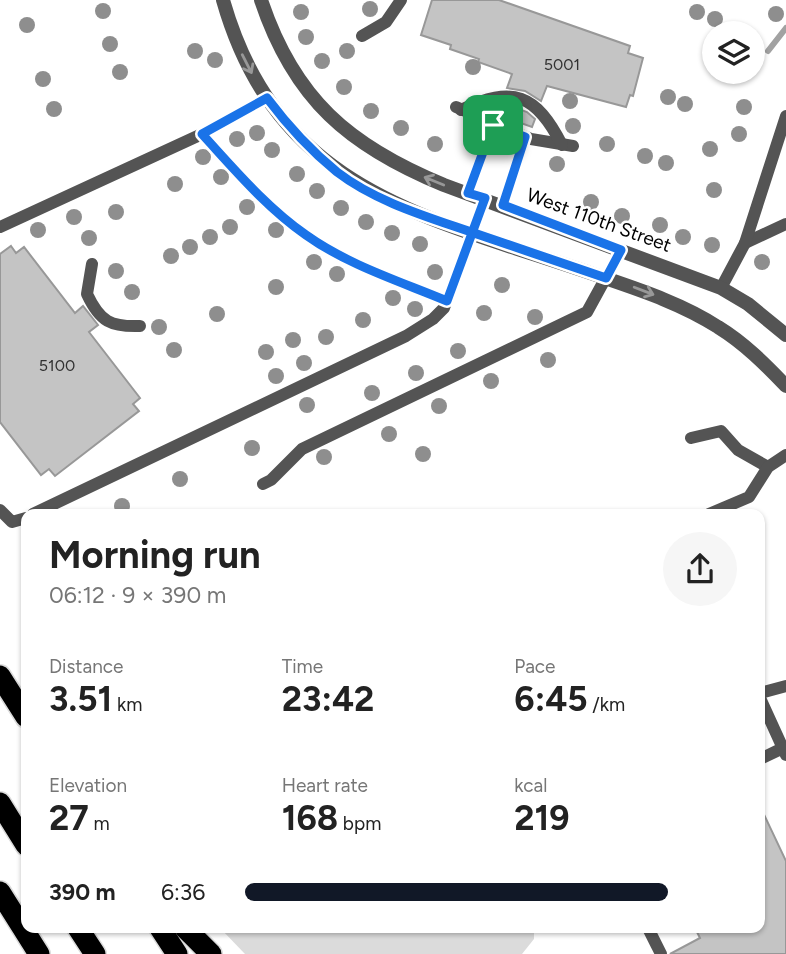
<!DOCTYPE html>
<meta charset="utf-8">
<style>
body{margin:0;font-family:Figtree,sans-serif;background:#f6f6f6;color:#222;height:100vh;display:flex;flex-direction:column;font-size:26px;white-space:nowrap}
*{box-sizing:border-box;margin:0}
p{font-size:23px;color:#767676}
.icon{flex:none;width:38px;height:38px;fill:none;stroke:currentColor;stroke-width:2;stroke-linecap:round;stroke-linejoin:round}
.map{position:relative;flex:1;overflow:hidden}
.side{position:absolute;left:21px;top:509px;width:744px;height:424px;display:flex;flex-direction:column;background:#fff;border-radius:14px;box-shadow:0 2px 5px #0004}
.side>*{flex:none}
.controls{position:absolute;left:702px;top:21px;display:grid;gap:14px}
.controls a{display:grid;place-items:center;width:63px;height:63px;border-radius:50%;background:#fff;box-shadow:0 2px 5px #0004;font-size:35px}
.pin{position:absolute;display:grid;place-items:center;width:60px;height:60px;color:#fff;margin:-30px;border-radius:14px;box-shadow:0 4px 10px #0006}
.round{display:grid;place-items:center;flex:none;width:74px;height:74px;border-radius:37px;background:#f6f6f6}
.headline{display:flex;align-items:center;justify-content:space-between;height:119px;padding:0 28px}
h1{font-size:38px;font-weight:700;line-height:52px}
.metrics{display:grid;grid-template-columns:repeat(3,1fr);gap:10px;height:119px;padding:7px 28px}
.metrics div{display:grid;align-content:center}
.metrics b{font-size:35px;font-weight:700}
.metrics small{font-size:19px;font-weight:400}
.metrics p{font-size:19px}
ul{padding:0 28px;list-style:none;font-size:23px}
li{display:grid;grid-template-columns:112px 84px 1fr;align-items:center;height:52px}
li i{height:18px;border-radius:9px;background:#111827}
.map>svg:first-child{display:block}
.green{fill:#dbdbdb}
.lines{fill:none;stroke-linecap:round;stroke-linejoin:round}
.stream{stroke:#a2a2a2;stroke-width:6}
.building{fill:#c4c4c4;stroke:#989898;stroke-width:2}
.highway-casing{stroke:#dbdbdb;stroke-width:24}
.lane{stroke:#545454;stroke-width:12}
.street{stroke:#545454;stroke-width:14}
.highway{stroke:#000;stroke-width:21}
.tree{fill:#8e8e8e}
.oneway{stroke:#989898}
.route-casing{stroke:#fff;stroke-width:14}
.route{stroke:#1a73e8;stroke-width:9}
.labels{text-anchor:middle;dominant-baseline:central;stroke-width:5;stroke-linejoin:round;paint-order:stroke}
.number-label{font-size:16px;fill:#313131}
.street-label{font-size:19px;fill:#000;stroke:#fff}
</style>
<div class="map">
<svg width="786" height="954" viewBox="0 0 786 954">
<rect width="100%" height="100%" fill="#fff"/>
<path class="green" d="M 220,928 L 534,928 L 534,939 L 522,954 L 245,954 Z"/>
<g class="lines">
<path class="stream" d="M 768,51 L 786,28"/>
</g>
<g class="building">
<path d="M 432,0 L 499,0 L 630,46 L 628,53 L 643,58 L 633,96 L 630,95 L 626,107 L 547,86 L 541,101 L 525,91 L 507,88 L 512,74 L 478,62 L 479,59 L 450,49 L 451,45 L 421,35 Z"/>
<path d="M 508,105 L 527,112 L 535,119 L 532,127 L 498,115 L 501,106 Z"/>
<path d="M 11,246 L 16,253 L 24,247 L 75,313 L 83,306 L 98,325 L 89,332 L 140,398 L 133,404 L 139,411 L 55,476 L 49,469 L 41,475 L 0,422 L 0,254 Z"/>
<path d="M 760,806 L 786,861 L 786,954 L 670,954 L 700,938 L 695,928 L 760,928 Z"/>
</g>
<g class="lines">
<defs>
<g id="highway">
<path d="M 0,676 L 26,717"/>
<path d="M 0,803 L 26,845"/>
<path d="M 0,892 L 39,954"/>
<path d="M 78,928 L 95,954"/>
<path d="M 160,928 L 177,954"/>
<path d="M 185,928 L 211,954"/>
</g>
</defs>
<use href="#highway" class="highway-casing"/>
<g class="lane">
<path d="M 362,36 L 386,22 L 401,0"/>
<path d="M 456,107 L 531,139 L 573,146"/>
<path d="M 461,110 C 513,85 536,94 562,145"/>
<path d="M 202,134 C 235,170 266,207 306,235 C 348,265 399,281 447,301"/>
<path d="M 468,193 L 493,125"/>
<path d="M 503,205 L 525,137"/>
<path d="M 0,227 L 202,134 L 267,98"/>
<path d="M 745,243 L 786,224"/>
<path d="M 92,264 L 87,294 C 100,322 111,327 140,326"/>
<path d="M 721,288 L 745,243 L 786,116"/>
<path d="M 691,438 L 721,431 L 738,450 L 768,467"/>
<path d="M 263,484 L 271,480 L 302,449 L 587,312 L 621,250"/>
<path d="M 0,510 L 12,522 L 26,518"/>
<path d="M 33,514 L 406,336 L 433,319 L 444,308 L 485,199"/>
<path d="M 709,514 L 749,497 L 768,467 L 786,455"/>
<path d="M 760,693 L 786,686"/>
<path d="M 760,698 L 786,755"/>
<path d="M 760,759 L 783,748"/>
<path d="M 648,928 L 661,954"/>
</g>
<g class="street">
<path d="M 223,0 C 278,194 429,217 596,275 C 637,289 681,303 718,327 C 744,343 765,364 786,386"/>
<path d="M 261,0 C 294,99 349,146 444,185 L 721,288 L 748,304 L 786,335"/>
</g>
<use href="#highway" class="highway"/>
</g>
<g class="tree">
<circle cx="370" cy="9" r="8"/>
<circle cx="103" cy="11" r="8"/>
<circle cx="301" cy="12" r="8"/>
<circle cx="697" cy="12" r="8"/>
<circle cx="776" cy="14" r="8"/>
<circle cx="715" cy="19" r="8"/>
<circle cx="27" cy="25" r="8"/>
<circle cx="306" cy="37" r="8"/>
<circle cx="110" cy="44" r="8"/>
<circle cx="195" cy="51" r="8"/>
<circle cx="347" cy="51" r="8"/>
<circle cx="215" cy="60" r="8"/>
<circle cx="322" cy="61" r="8"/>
<circle cx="473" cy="67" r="8"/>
<circle cx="120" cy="72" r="8"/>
<circle cx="43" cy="79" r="8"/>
<circle cx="344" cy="87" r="8"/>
<circle cx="668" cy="97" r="8"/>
<circle cx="570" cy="101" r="8"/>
<circle cx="685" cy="104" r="8"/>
<circle cx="744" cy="107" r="8"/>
<circle cx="54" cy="109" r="8"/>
<circle cx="371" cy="111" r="8"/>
<circle cx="573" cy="126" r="8"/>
<circle cx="401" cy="128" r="8"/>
<circle cx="257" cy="133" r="8"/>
<circle cx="739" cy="134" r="8"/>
<circle cx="237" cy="139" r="8"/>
<circle cx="435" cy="144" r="8"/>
<circle cx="607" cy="144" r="8"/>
<circle cx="710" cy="149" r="8"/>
<circle cx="272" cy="150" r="8"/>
<circle cx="645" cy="156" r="8"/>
<circle cx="203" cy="157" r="8"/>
<circle cx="666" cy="163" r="8"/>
<circle cx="557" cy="164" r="8"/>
<circle cx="297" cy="174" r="8"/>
<circle cx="221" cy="177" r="8"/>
<circle cx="175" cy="184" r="8"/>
<circle cx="714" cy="190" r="8"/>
<circle cx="317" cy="191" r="8"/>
<circle cx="591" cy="202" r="8"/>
<circle cx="247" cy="207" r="8"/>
<circle cx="341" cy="208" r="8"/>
<circle cx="116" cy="212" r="8"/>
<circle cx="622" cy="216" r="8"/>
<circle cx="74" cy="217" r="8"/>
<circle cx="366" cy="222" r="8"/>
<circle cx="660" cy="225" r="8"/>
<circle cx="230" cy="227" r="8"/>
<circle cx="38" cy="230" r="8"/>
<circle cx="276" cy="230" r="8"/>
<circle cx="392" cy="233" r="8"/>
<circle cx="210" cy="237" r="8"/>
<circle cx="683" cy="237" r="8"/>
<circle cx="89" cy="238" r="8"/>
<circle cx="420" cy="244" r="8"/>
<circle cx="712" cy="245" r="8"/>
<circle cx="190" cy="247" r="8"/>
<circle cx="171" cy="256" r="8"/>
<circle cx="314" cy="262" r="8"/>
<circle cx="762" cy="262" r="8"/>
<circle cx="116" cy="271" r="8"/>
<circle cx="435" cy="272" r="8"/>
<circle cx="337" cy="274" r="8"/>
<circle cx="502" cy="285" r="8"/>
<circle cx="276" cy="287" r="8"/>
<circle cx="132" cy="292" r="8"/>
<circle cx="393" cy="298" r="8"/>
<circle cx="415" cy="309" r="8"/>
<circle cx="484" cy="313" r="8"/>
<circle cx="217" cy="314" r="8"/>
<circle cx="535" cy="317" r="8"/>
<circle cx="363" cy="320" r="8"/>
<circle cx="159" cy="327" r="8"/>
<circle cx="326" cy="337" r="8"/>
<circle cx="293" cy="340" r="8"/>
<circle cx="174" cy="350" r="8"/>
<circle cx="458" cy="351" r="8"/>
<circle cx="266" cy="352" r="8"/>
<circle cx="548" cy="360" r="8"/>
<circle cx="304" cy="363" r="8"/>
<circle cx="416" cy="373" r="8"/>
<circle cx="276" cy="376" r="8"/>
<circle cx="491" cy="381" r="8"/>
<circle cx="372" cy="393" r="8"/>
<circle cx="307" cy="405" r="8"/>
<circle cx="439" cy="406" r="8"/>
<circle cx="389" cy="434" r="8"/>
<circle cx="252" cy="448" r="8"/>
<circle cx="423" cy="454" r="8"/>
<circle cx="324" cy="457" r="8"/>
<circle cx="180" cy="479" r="8"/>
<circle cx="122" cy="506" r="8"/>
</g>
<defs><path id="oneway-shaft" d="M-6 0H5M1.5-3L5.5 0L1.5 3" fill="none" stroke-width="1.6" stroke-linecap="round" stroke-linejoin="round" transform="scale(1.75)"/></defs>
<g class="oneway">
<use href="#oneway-shaft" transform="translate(247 64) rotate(63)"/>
<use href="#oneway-shaft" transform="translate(434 181) rotate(-158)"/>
<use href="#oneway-shaft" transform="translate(644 291) rotate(21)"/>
</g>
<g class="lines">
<defs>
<path id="route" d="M 493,125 L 468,193 L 485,198 L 447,301 C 399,281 348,265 306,235 C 266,207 235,170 202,134 L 267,98 C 288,126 310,150 337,172 C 376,202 428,217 474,233 C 518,248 562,263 606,278 L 621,250 L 503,205 L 525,137 L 493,125"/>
</defs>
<use href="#route" class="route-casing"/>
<use href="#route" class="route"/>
</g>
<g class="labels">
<g class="number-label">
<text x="562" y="64">5001</text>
<text x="57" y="365">5100</text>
</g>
<g class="street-label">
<text transform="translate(599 220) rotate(20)">West 110th Street</text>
</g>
</g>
</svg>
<div class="controls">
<a><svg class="icon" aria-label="layers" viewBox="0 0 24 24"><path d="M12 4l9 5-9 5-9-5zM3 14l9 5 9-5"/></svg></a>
</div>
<div class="pin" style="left:493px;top:125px;background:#1e9e55"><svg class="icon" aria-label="arrive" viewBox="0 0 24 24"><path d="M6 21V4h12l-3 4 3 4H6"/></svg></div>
<section class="side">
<div class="headline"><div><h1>Morning run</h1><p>06:12 · 9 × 390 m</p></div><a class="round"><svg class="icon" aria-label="share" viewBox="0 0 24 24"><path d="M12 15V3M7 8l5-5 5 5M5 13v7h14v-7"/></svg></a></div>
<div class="metrics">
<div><p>Distance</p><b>3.51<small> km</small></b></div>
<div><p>Time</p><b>23:42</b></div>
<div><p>Pace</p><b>6:45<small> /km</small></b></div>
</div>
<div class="metrics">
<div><p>Elevation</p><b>27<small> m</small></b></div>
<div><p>Heart rate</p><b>168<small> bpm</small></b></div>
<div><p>kcal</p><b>219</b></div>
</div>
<ul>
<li><b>390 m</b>6:36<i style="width:86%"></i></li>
</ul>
</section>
</div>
